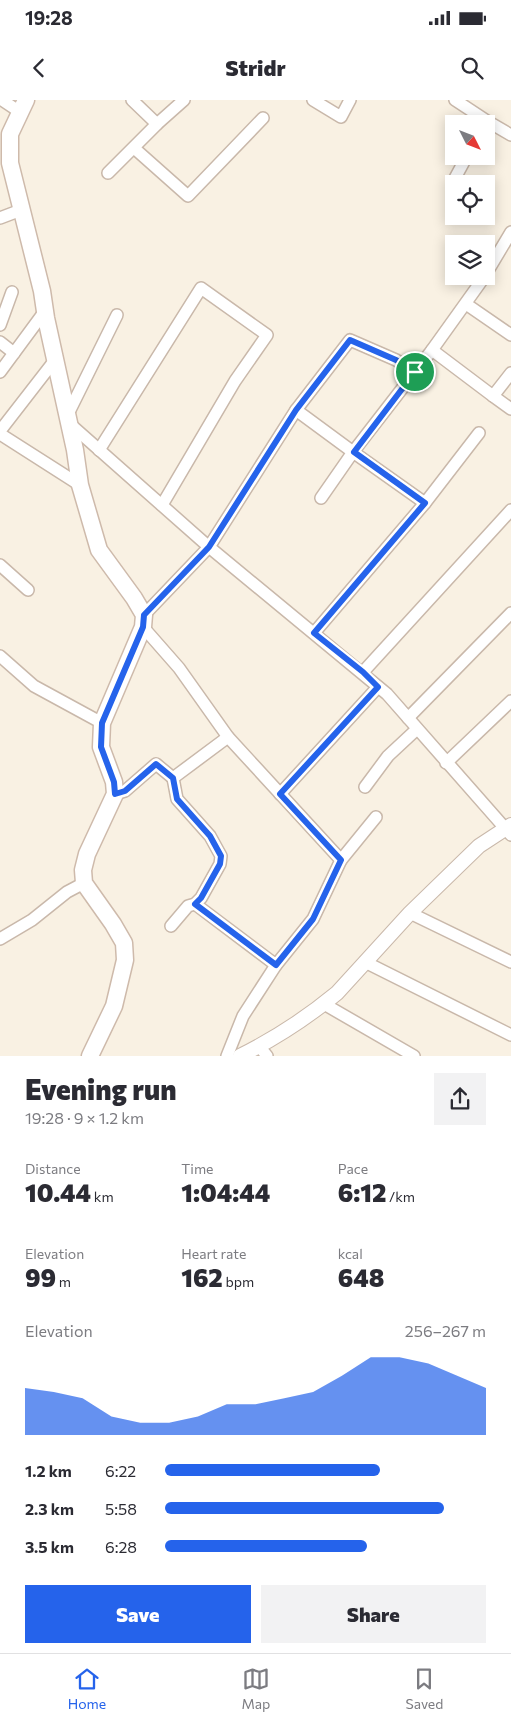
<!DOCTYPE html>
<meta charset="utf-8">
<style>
body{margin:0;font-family:Commissioner,sans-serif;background:#f2f2f3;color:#2b2b33;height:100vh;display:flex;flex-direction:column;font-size:19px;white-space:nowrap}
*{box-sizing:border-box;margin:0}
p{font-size:16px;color:#7c7c81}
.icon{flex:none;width:28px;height:28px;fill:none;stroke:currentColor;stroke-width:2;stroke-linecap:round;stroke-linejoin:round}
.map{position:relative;height:956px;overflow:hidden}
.side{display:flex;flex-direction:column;background:#fff;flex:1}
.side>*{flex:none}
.needle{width:32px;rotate:132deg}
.controls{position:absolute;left:445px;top:15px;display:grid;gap:10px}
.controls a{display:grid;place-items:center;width:50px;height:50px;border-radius:0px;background:#fff;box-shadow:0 2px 12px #0003;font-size:25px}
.pin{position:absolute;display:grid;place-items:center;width:42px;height:42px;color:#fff;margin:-21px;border:2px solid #fff;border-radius:50%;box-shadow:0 1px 5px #0007}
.round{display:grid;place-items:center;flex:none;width:52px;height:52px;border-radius:0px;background:#f2f2f3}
.summary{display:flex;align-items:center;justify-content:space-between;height:85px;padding:0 25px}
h1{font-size:28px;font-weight:800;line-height:38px}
.metrics{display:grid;grid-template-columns:repeat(3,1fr);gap:8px;height:85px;padding:5px 25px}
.metrics div{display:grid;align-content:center}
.metrics b{font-size:25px;font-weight:800}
.metrics small{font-size:14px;font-weight:400}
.metrics p{font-size:14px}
.chart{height:140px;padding:10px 25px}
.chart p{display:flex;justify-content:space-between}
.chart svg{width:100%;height:90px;margin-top:5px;fill:#2563eb;opacity:.7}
.primary-button{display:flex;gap:10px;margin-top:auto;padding:10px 25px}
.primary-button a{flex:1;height:58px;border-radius:0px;background:#2563eb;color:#fff;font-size:20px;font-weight:800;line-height:58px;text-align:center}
.primary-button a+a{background:#f2f2f3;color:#2b2b33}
ul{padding:0 25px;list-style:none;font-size:16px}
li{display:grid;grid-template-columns:80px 60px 1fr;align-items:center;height:38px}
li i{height:12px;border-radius:6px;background:#2563eb}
.status{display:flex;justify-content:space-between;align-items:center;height:35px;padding:0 25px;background:#fff;direction:ltr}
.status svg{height:14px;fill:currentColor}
header{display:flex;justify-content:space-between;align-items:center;height:65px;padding:0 25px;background:#fff;font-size:22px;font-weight:800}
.tab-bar{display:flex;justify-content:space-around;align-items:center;height:70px;border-top:1px solid #e1e1e2;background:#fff;font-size:14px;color:#7c7c81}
.tab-bar a{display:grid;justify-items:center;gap:2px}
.tab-bar .active{color:#2563eb}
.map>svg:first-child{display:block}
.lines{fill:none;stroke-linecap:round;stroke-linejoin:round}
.minor-casing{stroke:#c9b8aa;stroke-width:14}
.tertiary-casing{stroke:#c9b8aa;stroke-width:16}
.secondary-casing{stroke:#cebaab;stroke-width:19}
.minor{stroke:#fff;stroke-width:11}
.tertiary{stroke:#fff;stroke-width:14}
.secondary{stroke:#fff;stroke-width:16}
.route-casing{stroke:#fff;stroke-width:10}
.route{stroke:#2563eb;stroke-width:6}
</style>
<div class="status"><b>19:28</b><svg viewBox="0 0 49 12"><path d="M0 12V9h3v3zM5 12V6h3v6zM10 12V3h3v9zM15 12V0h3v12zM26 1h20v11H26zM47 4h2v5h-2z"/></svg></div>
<header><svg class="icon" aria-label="back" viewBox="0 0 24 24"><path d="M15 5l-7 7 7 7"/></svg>Stridr<svg class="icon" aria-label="search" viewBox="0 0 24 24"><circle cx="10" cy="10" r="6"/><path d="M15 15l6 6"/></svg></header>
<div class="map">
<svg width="511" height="956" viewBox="0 0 511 956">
<rect width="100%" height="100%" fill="#f9f1e3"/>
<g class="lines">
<defs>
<g id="minor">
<path d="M 2,0 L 20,12"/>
<path d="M 132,0 L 157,24 L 184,0"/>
<path d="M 313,0 L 341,17 L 350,0"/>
<path d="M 455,0 L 487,21 L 511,35"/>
<path d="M 134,48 L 188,96 L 263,18"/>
<path d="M 108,73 L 157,24"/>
<path d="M 454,80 L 467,56"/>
<path d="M 0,118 L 21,110"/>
<path d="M 486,174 L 511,132"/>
<path d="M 466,204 L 511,235"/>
<path d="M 0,225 L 12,192"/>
<path d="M 0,242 L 14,253"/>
<path d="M 432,250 L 485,176"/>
<path d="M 0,272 L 45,211"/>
<path d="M 493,296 L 511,309"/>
<path d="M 296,310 L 350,240 L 396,260 L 415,273"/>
<path d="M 68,314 L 117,215"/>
<path d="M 70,324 L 209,447 L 296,310 L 353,352 L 432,250 L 493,296 L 511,273"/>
<path d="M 0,331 L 55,260"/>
<path d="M 0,334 L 80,385"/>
<path d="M 99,350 L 201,188 L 267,235 L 235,281 L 162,405"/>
<path d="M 321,398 L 353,352 L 425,403"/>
<path d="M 0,465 L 28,490"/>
<path d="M 144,515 L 209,447 L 387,594 L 511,735"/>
<path d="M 143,527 L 179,568 L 228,637 L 341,760 L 313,819 L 276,865 L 243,916 L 227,956"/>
<path d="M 314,533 L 425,403 L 479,333"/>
<path d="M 0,556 L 34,586 L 102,623"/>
<path d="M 363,572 L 511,410"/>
<path d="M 408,618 L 511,513"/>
<path d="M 446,663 L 511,601"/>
<path d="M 365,687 L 388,656 L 417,629"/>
<path d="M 115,694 L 125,691 L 156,664 L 173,678 L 228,637"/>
<path d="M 280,694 L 378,587"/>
<path d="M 341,760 L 376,717"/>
<path d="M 195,804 L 276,865"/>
<path d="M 410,813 L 511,862"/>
<path d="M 171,826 L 188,806 L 195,804 L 201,798 L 220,764 L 221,756 L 210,736 L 177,699 L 173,678"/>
<path d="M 0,839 L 32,820 L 67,792 L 84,783"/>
<path d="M 365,862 L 511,935"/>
<path d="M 324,904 L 414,956"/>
<path d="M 259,946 L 267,956"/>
</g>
<path id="tertiary" d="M 240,956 C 274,939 308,917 337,893 L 410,813 L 479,746 L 511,725"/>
<path id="secondary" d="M 26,0 L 10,34 L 10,63 L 42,191 L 46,218 L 75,350 L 80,385 L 99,450 L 134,498 L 144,515 L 143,527 L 102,623 L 101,647 L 114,682 L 115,694 L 87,754 L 83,770 L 84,783 L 113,824 L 124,843 L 125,860 L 114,906 L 90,956"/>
</defs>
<use href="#minor" class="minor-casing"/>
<use href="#tertiary" class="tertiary-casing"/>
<use href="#secondary" class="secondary-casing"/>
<use href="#minor" class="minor"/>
<use href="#tertiary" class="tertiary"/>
<use href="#secondary" class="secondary"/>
</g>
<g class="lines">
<defs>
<path id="route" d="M 350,240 L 396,260 L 415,272 L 354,352 L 425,403 L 314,533 L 363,572 L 378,587 L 280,694 L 341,760 L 313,819 L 276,865 L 195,804 L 201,798 L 220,764 L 221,756 L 210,736 L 177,699 L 173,678 L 156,664 L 125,691 L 115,694 L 114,682 L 101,647 L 102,623 L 143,527 L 144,515 L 209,447 L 296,310 Z"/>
</defs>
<use href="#route" class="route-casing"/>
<use href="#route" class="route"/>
</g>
</svg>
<div class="controls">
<a><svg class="needle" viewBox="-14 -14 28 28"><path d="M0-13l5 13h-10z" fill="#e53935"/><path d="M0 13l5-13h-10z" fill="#7c7c81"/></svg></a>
<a><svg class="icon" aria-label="locate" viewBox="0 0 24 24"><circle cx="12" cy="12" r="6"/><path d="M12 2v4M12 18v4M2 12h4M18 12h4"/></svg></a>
<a><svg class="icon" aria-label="layers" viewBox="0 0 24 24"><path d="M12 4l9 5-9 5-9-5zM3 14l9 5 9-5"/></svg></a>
</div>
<div class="pin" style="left:415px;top:272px;background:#1e9e55"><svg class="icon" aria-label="arrive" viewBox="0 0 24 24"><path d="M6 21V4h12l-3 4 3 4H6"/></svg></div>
</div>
<section class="side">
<div class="summary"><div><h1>Evening run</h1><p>19:28 · 9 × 1.2 km</p></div><a class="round"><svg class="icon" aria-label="share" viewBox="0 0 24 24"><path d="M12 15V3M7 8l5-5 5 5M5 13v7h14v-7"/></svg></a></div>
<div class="metrics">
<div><p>Distance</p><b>10.44<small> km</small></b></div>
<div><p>Time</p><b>1:04:44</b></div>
<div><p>Pace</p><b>6:12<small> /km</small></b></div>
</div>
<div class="metrics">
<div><p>Elevation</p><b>99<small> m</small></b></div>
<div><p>Heart rate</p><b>162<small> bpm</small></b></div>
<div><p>kcal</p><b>648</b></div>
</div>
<div class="chart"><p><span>Elevation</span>256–267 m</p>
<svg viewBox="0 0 160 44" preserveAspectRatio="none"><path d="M0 44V21L10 23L20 26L30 35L40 38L50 38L60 35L70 29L80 29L90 26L100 23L110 15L120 6L130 6L140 9L150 15L160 21V44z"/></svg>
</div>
<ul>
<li><b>1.2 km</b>6:22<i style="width:67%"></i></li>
<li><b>2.3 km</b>5:58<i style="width:87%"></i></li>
<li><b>3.5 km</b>6:28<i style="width:63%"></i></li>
</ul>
<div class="primary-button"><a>Save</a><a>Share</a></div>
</section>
<nav class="tab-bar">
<a class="active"><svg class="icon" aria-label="home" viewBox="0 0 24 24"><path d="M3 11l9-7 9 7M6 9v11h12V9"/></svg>Home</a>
<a><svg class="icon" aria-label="map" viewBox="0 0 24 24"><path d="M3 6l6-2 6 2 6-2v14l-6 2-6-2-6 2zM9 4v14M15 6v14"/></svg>Map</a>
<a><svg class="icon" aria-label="saved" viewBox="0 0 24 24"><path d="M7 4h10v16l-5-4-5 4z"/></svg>Saved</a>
</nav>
